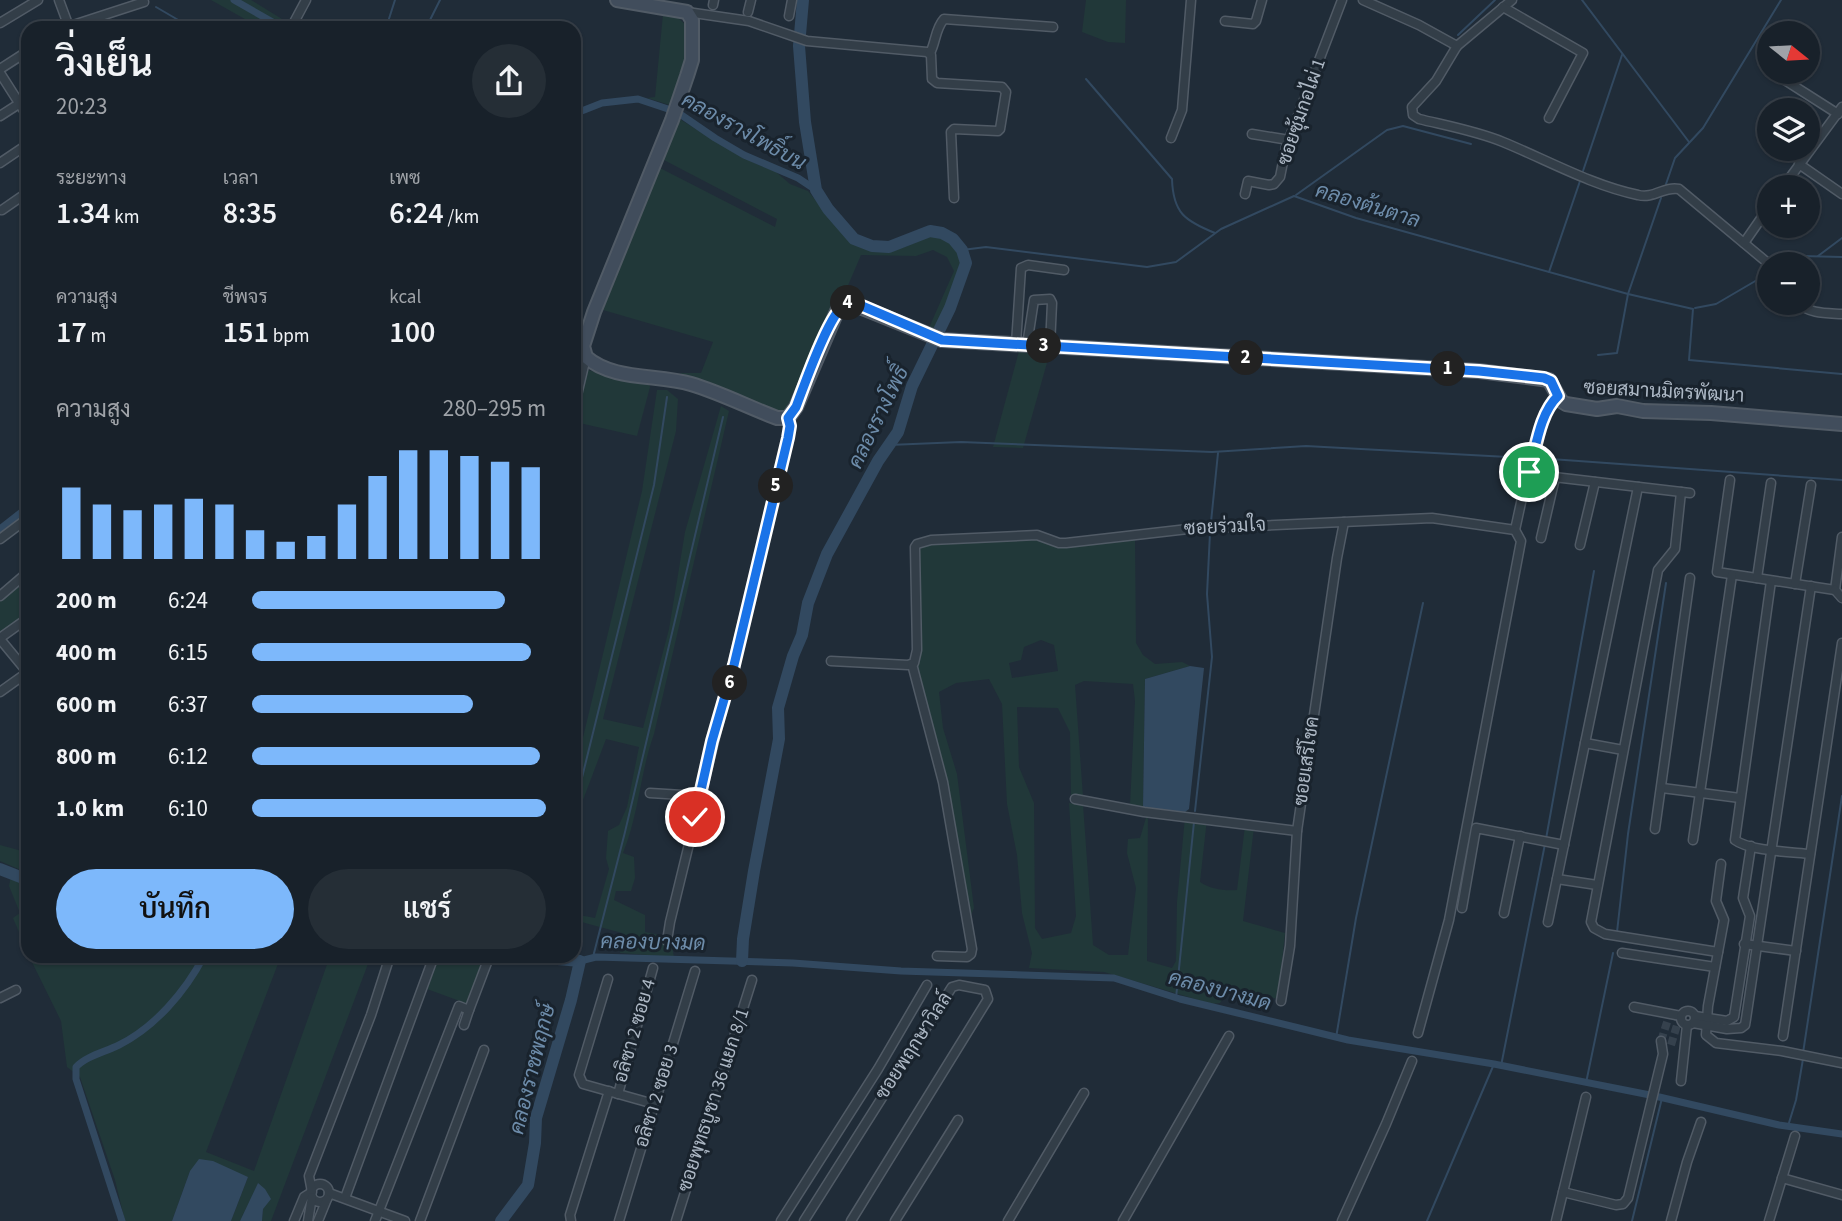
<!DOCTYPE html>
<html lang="th">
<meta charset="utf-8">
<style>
body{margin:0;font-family:"Source Sans 3",Sarabun,sans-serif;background:#252e36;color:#f1f3f6;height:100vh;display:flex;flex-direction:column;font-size:26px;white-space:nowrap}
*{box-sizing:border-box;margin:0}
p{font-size:23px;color:#9fa3a8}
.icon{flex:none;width:38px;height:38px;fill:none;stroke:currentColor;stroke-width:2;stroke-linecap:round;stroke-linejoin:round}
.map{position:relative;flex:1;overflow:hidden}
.side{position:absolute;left:21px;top:21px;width:560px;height:942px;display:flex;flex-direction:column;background:#18212a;border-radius:21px;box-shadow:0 2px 5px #0004,0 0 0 2px #363e47}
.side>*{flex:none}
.needle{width:46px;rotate:108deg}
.fabs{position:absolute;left:1757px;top:21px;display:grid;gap:14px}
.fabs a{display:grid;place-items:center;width:63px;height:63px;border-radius:50%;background:#18212a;box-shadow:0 2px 5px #0004,0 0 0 2px #363e47;font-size:35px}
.pin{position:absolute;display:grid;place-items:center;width:60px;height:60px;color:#fff;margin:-30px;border:4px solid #fff;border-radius:50%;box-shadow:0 2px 7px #0007}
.km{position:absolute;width:35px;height:35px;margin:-18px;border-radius:50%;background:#222;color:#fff;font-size:19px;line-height:35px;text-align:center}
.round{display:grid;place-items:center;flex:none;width:74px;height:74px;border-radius:37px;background:#252e36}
.summary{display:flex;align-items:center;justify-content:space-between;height:119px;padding:0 35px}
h1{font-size:38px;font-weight:600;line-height:52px}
.figures{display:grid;grid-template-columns:repeat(3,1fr);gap:10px;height:119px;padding:7px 35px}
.figures div{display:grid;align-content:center}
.figures b{font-size:30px;font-weight:600}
.figures small{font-size:19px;font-weight:400}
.figures p{font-size:19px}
.chart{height:196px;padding:14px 35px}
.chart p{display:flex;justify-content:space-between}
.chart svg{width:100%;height:126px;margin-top:7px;stroke:#7db8fb;stroke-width:6}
.button{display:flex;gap:14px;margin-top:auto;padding:14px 35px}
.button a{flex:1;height:80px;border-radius:42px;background:#7db8fb;color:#111;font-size:28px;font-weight:600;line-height:80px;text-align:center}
.button a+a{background:#252e36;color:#f1f3f6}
ul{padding:0 35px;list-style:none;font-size:23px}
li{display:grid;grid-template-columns:112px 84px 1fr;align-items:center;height:52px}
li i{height:18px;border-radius:9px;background:#7db8fb}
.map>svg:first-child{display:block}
.green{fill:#213839;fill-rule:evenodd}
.water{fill:#324960}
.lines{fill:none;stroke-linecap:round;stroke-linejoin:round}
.stream{stroke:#324960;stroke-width:2}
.canal{stroke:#324960;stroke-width:7}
.river{stroke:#324960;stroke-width:12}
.street-tunnel{stroke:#35414d;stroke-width:8;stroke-dasharray:8 4;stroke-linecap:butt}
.street-casing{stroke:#515b66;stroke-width:11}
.secondary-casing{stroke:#515b66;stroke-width:16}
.street{stroke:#333e48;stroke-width:8}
.secondary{stroke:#414d5c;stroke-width:12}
.route-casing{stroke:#fff;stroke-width:14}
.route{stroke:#1a73e8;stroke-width:9}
.labels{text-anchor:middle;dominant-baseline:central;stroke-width:6;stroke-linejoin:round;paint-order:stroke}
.street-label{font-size:19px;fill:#adb8c5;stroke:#19232d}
.water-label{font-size:21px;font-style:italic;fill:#6d8caa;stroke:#19232d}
</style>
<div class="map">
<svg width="1842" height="1221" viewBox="0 0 1842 1221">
<rect width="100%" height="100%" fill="#202c38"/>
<g class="green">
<path d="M 211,0 L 251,0 L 290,24 L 302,28 L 261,28 Z"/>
<path d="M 1086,0 L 1126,0 L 1125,43 L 1108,42 L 1082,32 Z"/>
<path d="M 663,14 L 677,17 L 686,25 C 689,55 685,78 670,105 L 647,98 L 655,97 Z"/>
<path d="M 678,118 L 743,158 L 776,172 L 790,184 L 808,191 L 844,235 L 856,244 L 873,249 L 902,248 L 929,237 L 943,236 C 949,241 958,249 961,258 C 966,275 942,315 935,332 L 928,330 L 954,271 L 947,257 L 933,250 L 916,256 L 861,255 L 843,297 L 832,305 L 783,416 L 682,378 L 681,373 L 701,373 L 713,342 L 603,310 L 660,168 L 775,227 L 777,219 L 662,159 Z"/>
<path d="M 1019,351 L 1050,352 L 1023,448 L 993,447 Z"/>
<path d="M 587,370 L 649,384 L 650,387 L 637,436 L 575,422 Z"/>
<path d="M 657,390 L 667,390 L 678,399 L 676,431 L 603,719 L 643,728 L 669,629 L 685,532 L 721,406 L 729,411 L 654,734 C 640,773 639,814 623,853 L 634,857 L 635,878 L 631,891 L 616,891 L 614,900 L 645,915 L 645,932 L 670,937 L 674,957 L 620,953 L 622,933 L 574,920 L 574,914 L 595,918 L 609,869 L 606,858 L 608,831 L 619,825 L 627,807 L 639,747 L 606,739 L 577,816 L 574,834 L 574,775 L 642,491 Z"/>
<path d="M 1027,538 L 1045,541 L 1054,546 L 1130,538 L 1135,540 L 1136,643 L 1143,655 L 1155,664 L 1182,662 L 1190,666 L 1145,679 L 1143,808 L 1130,806 L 1135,701 L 1133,684 L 1084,681 L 1075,685 L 1083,797 L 1071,795 L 1070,732 L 1058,708 L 1017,707 L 1019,767 L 1034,803 L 1035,928 L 1042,939 L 1071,933 L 1076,916 L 1069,803 L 1083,804 L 1093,945 L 1109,955 L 1128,955 L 1136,888 L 1127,853 L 1128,839 L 1140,838 L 1148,811 L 1147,961 L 1172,968 L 1176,961 L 1177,902 L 1185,817 L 1207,819 L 1200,882 C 1210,889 1224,891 1237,890 L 1245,826 L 1254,827 L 1243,921 L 1285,933 L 1278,999 L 1231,987 L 1220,1003 L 1212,1004 L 1104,972 L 1029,968 L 1032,953 L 1022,913 L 1017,855 L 1007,804 L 1002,704 L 989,679 L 956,683 L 939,692 L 943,728 L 957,774 L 974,908 L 968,922 L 956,831 L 917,666 L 920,551 L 922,546 L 931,543 ZM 1041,640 L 1054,645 L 1058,671 L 1012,678 L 1009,663 L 1021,660 L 1024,647 Z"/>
<path d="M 28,577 L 28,613 L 0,633 L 0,600 Z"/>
<path d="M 0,845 L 22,851 L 28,856 L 28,873 L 0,861 Z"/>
<path d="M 11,876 L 28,885 L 28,953 L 13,918 L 20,913 L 9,886 Z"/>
<path d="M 29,956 L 281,956 L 206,1152 L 254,1171 L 330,956 L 371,956 L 271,1221 L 262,1221 L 263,1209 L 258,1184 L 240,1221 L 231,1221 L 248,1177 L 190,1171 L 172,1221 L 125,1221 L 115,1180 L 80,1077 L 67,1067 L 61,1021 Z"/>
<path d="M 440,956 L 485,957 L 468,1004 L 427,989 Z"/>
</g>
<g class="water">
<path d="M 1190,666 L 1204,668 L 1189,809 L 1185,812 L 1143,808 L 1145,679 Z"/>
<path d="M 199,1159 L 213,1161 L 248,1177 L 231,1221 L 172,1221 L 190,1171 Z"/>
<path d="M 258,1183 L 265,1189 L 271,1199 L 263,1209 L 262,1221 L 240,1221 Z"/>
</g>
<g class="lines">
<g class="stream">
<path d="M 1582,0 L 1689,142"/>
<path d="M 156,7 L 192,28"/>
<path d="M 386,28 L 395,0"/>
<path d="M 426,28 L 440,0"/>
<path d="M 1458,35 L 1495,0"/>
<path d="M 1086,79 L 1172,179 C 1173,213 1185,221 1215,233"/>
<path d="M 1583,171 L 1622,55"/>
<path d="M 1666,184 L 1675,158 L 1703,128 L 1781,0"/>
<path d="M 1296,195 L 1387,130 L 1403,126 L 1471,144"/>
<path d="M 962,250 L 986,247 L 1147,267 L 1176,262 L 1221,229 L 1294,196 L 1356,218 L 1628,294 L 1693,309 L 1689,360 L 1842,374"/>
<path d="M 1818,256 L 1842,238"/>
<path d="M 1784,264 L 1802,256 L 1842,257"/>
<path d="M 1549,272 L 1580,181"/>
<path d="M 1695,308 L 1716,304 L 1769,273"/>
<path d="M 1598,355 L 1617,353 L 1628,294 L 1661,198"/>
<path d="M 889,445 L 961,442 L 1212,452 L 1306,446 L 1527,458"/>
<path d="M 1537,458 L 1842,480"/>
<path d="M 1211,522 L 1218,453"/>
<path d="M 574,810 L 654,485 L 667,397"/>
<path d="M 1195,811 L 1212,657 L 1207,594 L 1210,533"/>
<path d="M 1546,839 L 1594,571"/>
<path d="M 1617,932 L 1628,834 L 1666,583"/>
<path d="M 539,957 L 539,956"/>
<path d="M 593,957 L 625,832 L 723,417"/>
<path d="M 1176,998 L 1194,822"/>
<path d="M 1336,1038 L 1356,918 L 1423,603"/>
<path d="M 1803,1053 L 1842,796"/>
<path d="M 1501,1066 L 1545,844"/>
<path d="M 1586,1083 L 1613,953"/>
<path d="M 1788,1126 L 1796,1100 L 1803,1059"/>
<path d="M 1427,1221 L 1494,1064"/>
<path d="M 1632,1221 L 1662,1098"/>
</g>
<g class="canal">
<path d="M 234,0 L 283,28"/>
<path d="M 574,114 L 602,103 L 638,99 L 677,112 L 715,138 L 744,155 L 798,178 L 816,190"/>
<path d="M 0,529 L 28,507"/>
<path d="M 580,961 L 596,957 L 793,963 L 901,971 L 1114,978 L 1180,999 L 1348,1040 L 1494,1064 L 1655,1096 L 1779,1125 L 1842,1134"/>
<path d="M 122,1221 L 76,1079 L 76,1067 C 86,1056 105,1052 119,1045 C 155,1027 185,992 204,956"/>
</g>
<g class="river">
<path d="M 0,869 L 28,880"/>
<path d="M 742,961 L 743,939 L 754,871 L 779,739 L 778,708 L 793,656 L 802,635 L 808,603 L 827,554 L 878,461 L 898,432 L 912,386 L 950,308 L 966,263 L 962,250 L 953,239 L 942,233 L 930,231 L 889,247 L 872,246 L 854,239 L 828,209 L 816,190 L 805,122 L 799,46 L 803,0"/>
<path d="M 501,1221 L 528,1185 L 535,1143 L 536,1118 L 571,1000 L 580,961 L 524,956"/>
</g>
<g class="street-tunnel">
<path d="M 1661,1041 L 1670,1013"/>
<path d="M 1671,1045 L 1680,1015"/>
</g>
<defs>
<g id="street">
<path d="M 59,0 L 69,27"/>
<path d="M 1363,0 L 1419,25 L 1457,46"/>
<path d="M 1512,0 L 1457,46 L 1436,81 L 1412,107 L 1413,115 L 1419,119 C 1448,126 1476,131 1503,142 C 1547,160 1591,185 1638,195 C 1654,199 1664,186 1679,189 L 1769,264"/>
<path d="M 713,5 L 714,0"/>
<path d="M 1503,7 L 1583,53 L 1549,118"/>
<path d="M 687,12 L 749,21 L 807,41 L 927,52 L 931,55 L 932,79 L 937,83 L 1002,87 L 1006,92 L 1000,129 L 998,131 L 954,129 L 951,132 L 954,198"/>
<path d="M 748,12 L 751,0"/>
<path d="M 789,16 L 792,0"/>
<path d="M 1225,21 L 1253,24 L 1256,21 L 1262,0"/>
<path d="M 0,23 L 38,0"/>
<path d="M 64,28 L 144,2"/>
<path d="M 291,28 L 306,0"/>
<path d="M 930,53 C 936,42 935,29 944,19 L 1053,27"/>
<path d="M 0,69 L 28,51"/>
<path d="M 1772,72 L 1838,114"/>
<path d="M 0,73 L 28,117"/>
<path d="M 0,116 L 28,98"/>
<path d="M 1252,134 L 1289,140"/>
<path d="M 1171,138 L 1182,110 L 1191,0"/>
<path d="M 0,163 L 28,144"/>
<path d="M 1799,164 L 1842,194"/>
<path d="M 1783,187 L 1842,107"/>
<path d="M 1245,194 L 1248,181 L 1269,185 L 1274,184 L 1280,177 L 1286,147 L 1342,0"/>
<path d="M 2,210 L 28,192"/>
<path d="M 1744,243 L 1769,207"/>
<path d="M 1798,303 C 1810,314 1826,313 1842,314"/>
<path d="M 1016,344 L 1021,268 L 1028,265 L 1064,270"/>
<path d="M 1027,345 L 1034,300 L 1050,299 L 1052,303 L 1050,346"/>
<path d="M 574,408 L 586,357"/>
<path d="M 1537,475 L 1690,493"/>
<path d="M 1730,480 L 1717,572 L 1835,590 L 1842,537"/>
<path d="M 1681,492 L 1675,549 L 1658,570 L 1591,922 L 1594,928 L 1605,934 L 1718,952"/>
<path d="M 1541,538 L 1555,478"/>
<path d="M 0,539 L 28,518"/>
<path d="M 1580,545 L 1595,482"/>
<path d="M 1757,578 L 1771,483"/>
<path d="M 1771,581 L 1735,840 C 1749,851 1792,852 1810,854"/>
<path d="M 1795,584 L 1811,485"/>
<path d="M 1835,590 L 1842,598"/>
<path d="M 0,596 L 28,572"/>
<path d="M 0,638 L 28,618"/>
<path d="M 0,639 L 28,673"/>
<path d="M 831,661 L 908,665 L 914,663 L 917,650 L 915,547 L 917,544 L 931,540 L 1037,535 L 1059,543 L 1066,543 L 1188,529 L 1432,518 L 1515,530 C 1522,500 1537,416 1558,396"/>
<path d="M 912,664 L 943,782 L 972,949 L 971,954 L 967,957 L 937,956"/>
<path d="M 0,692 L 28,672"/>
<path d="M 1585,743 L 1623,750"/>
<path d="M 1662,788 L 1740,798"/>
<path d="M 650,793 L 699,796"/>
<path d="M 1075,799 L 1144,812 L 1297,831"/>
<path d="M 1655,829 L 1690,578"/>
<path d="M 1693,840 L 1732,575"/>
<path d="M 1721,864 L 1716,901 L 1724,920 L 1708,1006 L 1706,1035 L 1716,1043 L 1782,1051 L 1842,1063"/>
<path d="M 1557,879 L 1597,885"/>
<path d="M 1462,908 L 1476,828 L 1564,845"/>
<path d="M 1504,913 L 1520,836"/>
<path d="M 1548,922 L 1638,487"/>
<path d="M 667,941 L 670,922 L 788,438 L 790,426 L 788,418"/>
<path d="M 1744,944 L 1796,951"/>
<path d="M 1622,953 L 1715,967"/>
<path d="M 608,979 L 579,1075 L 583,1084 L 654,1104"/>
<path d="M 0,998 L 16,990"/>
<path d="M 1281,1001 L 1290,946 L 1297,831 L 1337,558 L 1344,522"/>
<path d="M 1634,1007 L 1681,1016"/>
<circle cx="1688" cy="1018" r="7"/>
<path d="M 1695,1016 L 1727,1021 L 1734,1017 L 1750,916 L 1743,898 L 1751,846"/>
<path d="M 1693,1023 L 1727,1029 L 1741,1028 L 1745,1025 L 1746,1019 L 1811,586"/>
<path d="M 464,1025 L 469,1010"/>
<path d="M 1418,1033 L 1449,920 L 1521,541 L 1515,530"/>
<path d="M 1783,1036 L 1842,643"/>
<path d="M 1681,1081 L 1687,1025"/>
<path d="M 618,1094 L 653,968"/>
<path d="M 1782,1178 L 1842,1195"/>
<circle cx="320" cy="1193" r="9"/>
<path d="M 1563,1192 L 1616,1205 L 1623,1204 L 1628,1198 L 1663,1054 L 1661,1041"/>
<path d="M 329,1193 L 405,1221"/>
<path d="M 345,1198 L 434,956"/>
<path d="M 294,1221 L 304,1197 L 312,1192 L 309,1176 L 371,1015 L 390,956"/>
<path d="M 308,1221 L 312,1197"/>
<path d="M 318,1221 L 327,1199"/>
<path d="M 375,1221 L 459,1006 L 469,1010 L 488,960"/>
<path d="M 420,1221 L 484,1050"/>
<path d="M 571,1221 L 570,1215 L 609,1091"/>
<path d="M 619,1221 L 695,971"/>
<path d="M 676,1221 L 752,980"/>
<path d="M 781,1221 L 878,1069 L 927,985"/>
<path d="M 804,1221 L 952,987 L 959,985 L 985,990 L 988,999 L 851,1221"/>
<path d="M 895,1221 L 958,1120"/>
<path d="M 1008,1221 L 1084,1093"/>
<path d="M 1123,1221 L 1229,1036"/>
<path d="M 1342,1221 L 1386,1124 L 1412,1061"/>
<path d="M 1556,1221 L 1586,1097"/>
<path d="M 1671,1221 L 1687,1162 L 1701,1122"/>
<path d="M 1769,1221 L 1795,1136"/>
</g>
<path id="secondary" d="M 617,0 L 687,12 L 692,20 L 692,60 L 687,76 L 672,120 L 594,312 L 583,346 L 586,357 C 613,381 658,374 691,384 C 721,393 748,407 777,418 L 788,418 L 796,407 L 838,309 L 850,303 L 942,340 L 1479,371 L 1549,380 L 1561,401 L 1566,404 L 1597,409 L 1617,406 L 1643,411 L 1711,413 L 1842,424"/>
</defs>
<use href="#street" class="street-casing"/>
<use href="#secondary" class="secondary-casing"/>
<use href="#street" class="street"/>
<use href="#secondary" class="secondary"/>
</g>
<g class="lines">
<defs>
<path id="route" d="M 695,817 L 712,741 L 734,665 L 788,438 L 790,426 L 788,418 L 796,407 C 804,386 829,313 846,303 L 855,303 L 942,340 L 1479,371 L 1544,378 L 1551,381 L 1558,396 C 1539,414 1536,449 1529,472"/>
</defs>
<use href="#route" class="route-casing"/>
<use href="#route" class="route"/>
</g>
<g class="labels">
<g class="street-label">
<text transform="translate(1302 112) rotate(-71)">ซอยซุ้มกอไผ่ 1</text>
<text transform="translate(1664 392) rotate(3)">ซอยสมานมิตรพัฒนา</text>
<text transform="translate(1225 527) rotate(-3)">ซอยร่วมใจ</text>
<text transform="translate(1307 761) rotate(-82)">ซอยเสรีโชค</text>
<text transform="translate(635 1031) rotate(-74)">อลิซา 2 ซอย 4</text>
<text transform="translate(914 1046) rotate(-57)">ซอยพฤกษาวิลล์</text>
<text transform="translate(657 1096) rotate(-73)">อลิซา 2 ซอย 3</text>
<text transform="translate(714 1100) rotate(-72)">ซอยพุทธบูชา 36 แยก 8/1</text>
</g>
<g class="water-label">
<text transform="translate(744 131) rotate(29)">คลองรางโพธิ์บน</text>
<text transform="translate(1368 205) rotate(17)">คลองต้นตาล</text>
<text transform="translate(878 417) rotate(-64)">คลองรางโพธิ์</text>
<text transform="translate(653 942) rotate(1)">คลองบางมด</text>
<text transform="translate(1220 990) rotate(15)">คลองบางมด</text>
<text transform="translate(532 1069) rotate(-76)">คลองราชพฤกษ์</text>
</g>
</g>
</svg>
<div class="fabs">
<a><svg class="needle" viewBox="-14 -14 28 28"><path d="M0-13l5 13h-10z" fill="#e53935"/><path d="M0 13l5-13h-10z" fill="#9fa3a8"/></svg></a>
<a><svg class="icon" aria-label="layers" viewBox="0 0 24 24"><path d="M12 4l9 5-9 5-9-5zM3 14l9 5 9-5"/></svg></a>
<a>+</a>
<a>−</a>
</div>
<div class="pin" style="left:1529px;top:472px;background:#1e9e55"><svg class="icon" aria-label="arrive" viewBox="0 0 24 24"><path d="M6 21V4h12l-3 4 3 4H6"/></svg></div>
<div class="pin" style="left:695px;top:817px;background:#d93025"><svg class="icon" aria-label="check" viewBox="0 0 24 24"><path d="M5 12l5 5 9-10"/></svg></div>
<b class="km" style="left:1448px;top:369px">1</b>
<b class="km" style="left:1246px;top:358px">2</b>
<b class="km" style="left:1044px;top:346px">3</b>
<b class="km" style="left:848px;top:303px">4</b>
<b class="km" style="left:776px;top:486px">5</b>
<b class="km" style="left:730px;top:683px">6</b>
<section class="side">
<div class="summary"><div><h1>วิ่งเย็น</h1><p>20:23</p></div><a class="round"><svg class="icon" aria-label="share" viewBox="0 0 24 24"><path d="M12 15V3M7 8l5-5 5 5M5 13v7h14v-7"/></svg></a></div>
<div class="figures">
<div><p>ระยะทาง</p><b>1.34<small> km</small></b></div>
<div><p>เวลา</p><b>8:35</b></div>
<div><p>เพซ</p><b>6:24<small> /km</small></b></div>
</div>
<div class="figures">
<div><p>ความสูง</p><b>17<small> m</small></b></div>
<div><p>ชีพจร</p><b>151<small> bpm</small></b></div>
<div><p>kcal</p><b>100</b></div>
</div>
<div class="chart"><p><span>ความสูง</span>280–295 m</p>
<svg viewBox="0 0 160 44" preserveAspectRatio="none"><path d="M5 44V19M15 44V25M25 44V27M35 44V25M45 44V23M55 44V25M65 44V34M75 44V38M85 44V36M95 44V25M105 44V15M115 44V6M125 44V6M135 44V8M145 44V10M155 44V12"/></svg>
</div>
<ul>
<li><b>200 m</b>6:24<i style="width:86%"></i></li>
<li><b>400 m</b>6:15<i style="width:95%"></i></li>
<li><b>600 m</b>6:37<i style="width:75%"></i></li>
<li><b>800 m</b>6:12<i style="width:98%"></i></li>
<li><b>1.0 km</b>6:10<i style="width:100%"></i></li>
</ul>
<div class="button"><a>บันทึก</a><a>แชร์</a></div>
</section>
</div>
